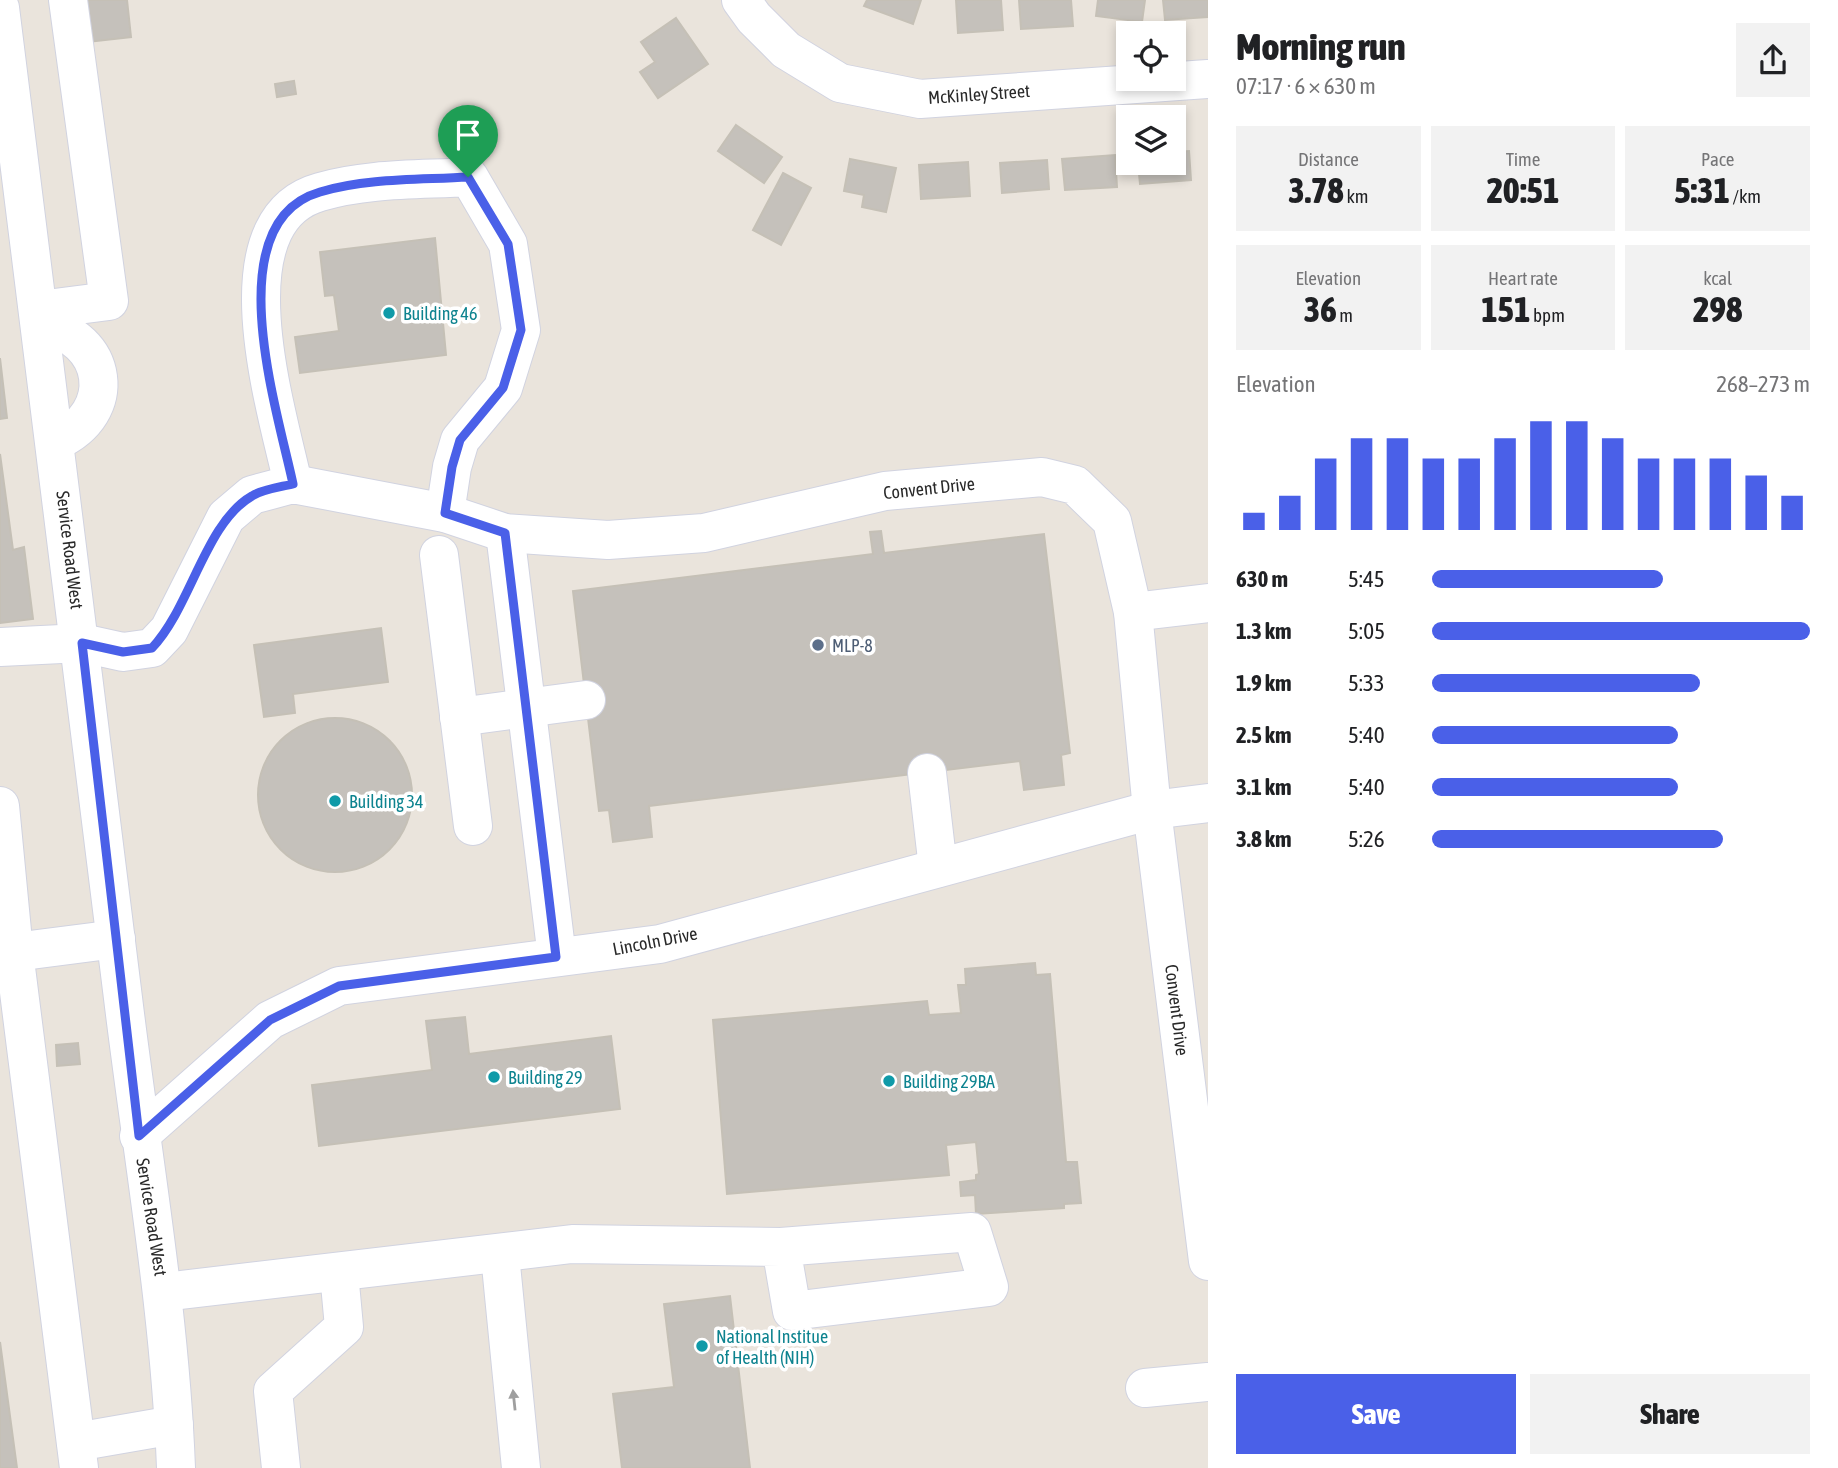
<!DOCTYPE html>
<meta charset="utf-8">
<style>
body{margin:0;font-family:"Asap Condensed",sans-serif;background:#f2f2f2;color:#202124;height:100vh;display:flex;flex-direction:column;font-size:26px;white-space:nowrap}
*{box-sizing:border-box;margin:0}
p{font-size:23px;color:#757577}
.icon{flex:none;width:38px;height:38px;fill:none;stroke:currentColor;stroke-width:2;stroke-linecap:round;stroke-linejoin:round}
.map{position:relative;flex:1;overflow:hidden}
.side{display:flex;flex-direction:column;background:#fff;width:630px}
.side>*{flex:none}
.tools{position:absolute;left:1116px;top:21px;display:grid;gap:14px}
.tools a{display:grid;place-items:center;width:70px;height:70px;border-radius:0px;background:#fff;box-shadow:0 4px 10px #0003;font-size:35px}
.pin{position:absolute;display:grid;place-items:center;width:60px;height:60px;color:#fff;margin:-72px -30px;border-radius:50% 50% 50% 0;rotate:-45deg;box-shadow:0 0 7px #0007}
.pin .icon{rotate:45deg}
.round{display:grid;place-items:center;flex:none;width:74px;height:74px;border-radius:0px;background:#f2f2f2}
.summary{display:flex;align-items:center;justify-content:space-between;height:119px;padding:0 28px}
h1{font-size:38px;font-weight:800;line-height:52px}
.metrics{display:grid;grid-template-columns:repeat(3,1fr);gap:10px;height:119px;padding:7px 28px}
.metrics div{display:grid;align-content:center;border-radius:0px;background:#f2f2f2;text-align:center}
.metrics b{font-size:35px;font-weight:800}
.metrics small{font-size:19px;font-weight:400}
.metrics p{font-size:19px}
.chart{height:196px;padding:14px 28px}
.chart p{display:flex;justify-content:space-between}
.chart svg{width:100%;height:126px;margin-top:7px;stroke:#4a60e8;stroke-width:6}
.action{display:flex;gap:14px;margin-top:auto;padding:14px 28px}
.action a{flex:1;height:80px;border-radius:0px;background:#4a60e8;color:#fff;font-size:28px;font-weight:800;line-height:80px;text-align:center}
.action a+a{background:#f2f2f2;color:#202124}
ul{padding:0 28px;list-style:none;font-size:23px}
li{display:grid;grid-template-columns:112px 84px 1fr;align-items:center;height:52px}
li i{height:18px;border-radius:9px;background:#4a60e8}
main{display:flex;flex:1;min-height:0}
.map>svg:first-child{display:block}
.building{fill:#c5c1bb;stroke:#c5c0b6;stroke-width:2}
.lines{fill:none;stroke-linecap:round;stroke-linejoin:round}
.minor-casing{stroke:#d1d3e0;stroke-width:40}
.minor{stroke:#fff;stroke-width:38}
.oneway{fill:#9f9f9f}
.route-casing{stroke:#fff;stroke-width:14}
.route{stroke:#4a60e8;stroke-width:9}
.culture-dot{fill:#0f9aa8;stroke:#fff;stroke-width:2.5}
.service-dot{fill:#5c6f8a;stroke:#fff;stroke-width:2.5}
.labels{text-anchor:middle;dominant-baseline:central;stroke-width:7;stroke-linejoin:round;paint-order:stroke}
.street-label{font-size:18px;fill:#292929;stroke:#fff}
.culture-label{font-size:18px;fill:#0d838f;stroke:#fff;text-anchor:start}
.service-label{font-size:18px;fill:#4e5e75;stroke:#fff;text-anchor:start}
</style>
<main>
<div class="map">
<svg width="1208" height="1468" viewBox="0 0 1208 1468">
<rect width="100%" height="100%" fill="#eae4dc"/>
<g class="building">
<path d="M 73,0 L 127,0 L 131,37 L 79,43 Z"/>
<path d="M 867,0 L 921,0 L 913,24 L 864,6 Z"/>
<path d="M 956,0 L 1001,0 L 1003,30 L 958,33 Z"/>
<path d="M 1019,0 L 1071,0 L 1073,26 L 1021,29 Z"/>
<path d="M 1098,0 L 1145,0 L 1142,22 L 1096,16 Z"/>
<path d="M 1163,0 L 1208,0 L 1208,17 L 1165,20 Z"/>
<path d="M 676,18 L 708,64 L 658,98 L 640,72 L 655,62 L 641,42 Z"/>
<path d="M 294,81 L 296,94 L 277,97 L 275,84 Z"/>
<path d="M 736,125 L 782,157 L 764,183 L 718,151 Z"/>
<path d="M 1189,151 L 1191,180 L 1140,184 L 1138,163 L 1174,163 L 1174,152 Z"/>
<path d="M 1115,155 L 1117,187 L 1065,190 L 1062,159 Z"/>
<path d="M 850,159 L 896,168 L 886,212 L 862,207 L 864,195 L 844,191 Z"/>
<path d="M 1047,160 L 1049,189 L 1002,193 L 1000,163 Z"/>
<path d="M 968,162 L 970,196 L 921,199 L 919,165 Z"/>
<path d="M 783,173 L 811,188 L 781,245 L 753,230 Z"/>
<path d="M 435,238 L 446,355 L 300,373 L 295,337 L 339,331 L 334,295 L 325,296 L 320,252 Z"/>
<path d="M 0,358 L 7,418 L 0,419 Z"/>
<path d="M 0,454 L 13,550 L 24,547 L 33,619 L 0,623 Z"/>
<path d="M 881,531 L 884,553 L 1044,534 L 1070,753 L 1061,755 L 1064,785 L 1024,790 L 1020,761 L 649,806 L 652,837 L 613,842 L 609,810 L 599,811 L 573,591 L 873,554 L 870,532 Z"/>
<path d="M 381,628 L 388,682 L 293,694 L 295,713 L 264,717 L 254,645 Z"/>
<circle cx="335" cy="795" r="77"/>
<path d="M 1035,963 L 1036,975 L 1050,974 L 1066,1162 L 1077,1162 L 1081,1203 L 1064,1204 L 1064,1208 L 976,1214 L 975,1195 L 961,1196 L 960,1182 L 976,1180 L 976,1175 L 979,1174 L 976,1142 L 946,1145 L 949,1175 L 727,1194 L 713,1020 L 927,1001 L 929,1015 L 961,1013 L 958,985 L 966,985 L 965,969 Z"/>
<path d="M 465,1017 L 469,1054 L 611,1036 L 620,1109 L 319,1146 L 312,1085 L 432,1070 L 426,1021 Z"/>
<path d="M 78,1043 L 80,1064 L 57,1066 L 56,1045 Z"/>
<path d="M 730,1296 L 750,1468 L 622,1468 L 613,1394 L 674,1387 L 664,1304 Z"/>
<path d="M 0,1342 L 17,1468 L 0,1468 Z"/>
</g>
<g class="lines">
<defs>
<g id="minor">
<path d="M 741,0 L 754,18 L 786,50 L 840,83 L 920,99 L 1208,79"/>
<path d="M 0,8 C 42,338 84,668 123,998 C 142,1155 170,1310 176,1468"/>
<path d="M 39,310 L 109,301 L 68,0"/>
<path d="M 41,325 C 109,337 120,413 56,441"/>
<path d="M 293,484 C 278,413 216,221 320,192 C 367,178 420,180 469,177 L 508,244 L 521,330 L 503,388 L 460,440 L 452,467 L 445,513"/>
<path d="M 505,533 L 557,957"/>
<path d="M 439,555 L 473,826"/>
<path d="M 1133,612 L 1208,603"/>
<path d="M 0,647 L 82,643 L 123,652 L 152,648 L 169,630 L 226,517 L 252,495 L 293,484 L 445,513 L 505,533 L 608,540 L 704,533 L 885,491 L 1042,477 L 1075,485 L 1112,521 L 1133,612 L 1152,810 L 1208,1261"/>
<path d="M 459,717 L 586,700"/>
<path d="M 927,773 L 938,868"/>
<path d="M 0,806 L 14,952 L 79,1468"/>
<path d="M 0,954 L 116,939"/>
<path d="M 139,1136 L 270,1020 L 339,986 L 660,944 L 1152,810 L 1208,803"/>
<path d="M 500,1255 L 521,1468"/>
<path d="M 164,1292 L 572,1244 L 781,1247 L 792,1311 L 989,1287 L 972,1232 L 781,1247"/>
<path d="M 1145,1388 L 1208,1382"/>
<path d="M 76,1442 L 174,1425"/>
<path d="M 281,1468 L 273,1391 L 344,1327 L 339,1273"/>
</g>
</defs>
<use href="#minor" class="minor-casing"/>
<use href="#minor" class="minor"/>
</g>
<defs><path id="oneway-solid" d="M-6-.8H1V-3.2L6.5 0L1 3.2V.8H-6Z" transform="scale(1.75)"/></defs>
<use class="oneway" href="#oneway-solid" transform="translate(514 1400) rotate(-96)"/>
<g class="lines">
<defs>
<path id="route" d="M 468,177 L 508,244 L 521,330 L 503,388 L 460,440 L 452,467 L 445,513 L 505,533 L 556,957 L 339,986 L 270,1020 L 139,1136 L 82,643 L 123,652 L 152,648 C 191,607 205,523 252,496 C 263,489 281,487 293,484 C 278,412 216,222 320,192 C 367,178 420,180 468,177 Z"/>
</defs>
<use href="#route" class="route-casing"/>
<use href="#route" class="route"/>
</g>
<g class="culture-dot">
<circle cx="389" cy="313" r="7"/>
<circle cx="335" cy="801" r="7"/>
<circle cx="494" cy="1077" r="7"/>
<circle cx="889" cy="1081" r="7"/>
<circle cx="702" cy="1346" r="7"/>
</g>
<circle class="service-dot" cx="818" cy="645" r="7"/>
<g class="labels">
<g class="street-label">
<text transform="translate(979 94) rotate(-4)">McKinley Street</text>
<text transform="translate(929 488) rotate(-6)">Convent Drive</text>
<text transform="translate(70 550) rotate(83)">Service Road West</text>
<text transform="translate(655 941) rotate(-11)">Lincoln Drive</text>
<text transform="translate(1177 1010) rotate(83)">Convent Drive</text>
<text transform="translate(152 1217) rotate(81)">Service Road West</text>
</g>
<g class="culture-label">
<text x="403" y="313">Building 46</text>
<text x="349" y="801">Building 34</text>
<text x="508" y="1077">Building 29</text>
<text x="903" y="1081">Building 29BA</text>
<text x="716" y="1336">National Institue<tspan x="716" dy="21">of Health (NIH)</tspan></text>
</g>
<g class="service-label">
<text x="832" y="645">MLP-8</text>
</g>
</g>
</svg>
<div class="tools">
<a><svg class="icon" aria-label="locate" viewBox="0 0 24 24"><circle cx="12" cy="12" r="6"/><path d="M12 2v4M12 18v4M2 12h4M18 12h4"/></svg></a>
<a><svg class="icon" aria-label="layers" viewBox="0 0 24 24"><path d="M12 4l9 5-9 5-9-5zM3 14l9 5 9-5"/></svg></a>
</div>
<div class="pin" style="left:468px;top:177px;background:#1e9e55"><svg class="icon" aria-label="arrive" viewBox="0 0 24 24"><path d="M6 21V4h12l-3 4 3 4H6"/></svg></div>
</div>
<section class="side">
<div class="summary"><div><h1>Morning run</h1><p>07:17 · 6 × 630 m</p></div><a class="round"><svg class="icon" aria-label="share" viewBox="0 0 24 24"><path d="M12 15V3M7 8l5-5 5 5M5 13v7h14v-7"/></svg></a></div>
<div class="metrics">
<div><p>Distance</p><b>3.78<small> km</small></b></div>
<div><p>Time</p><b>20:51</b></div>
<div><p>Pace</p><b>5:31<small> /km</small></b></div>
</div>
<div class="metrics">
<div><p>Elevation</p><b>36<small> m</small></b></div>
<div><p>Heart rate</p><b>151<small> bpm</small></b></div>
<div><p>kcal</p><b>298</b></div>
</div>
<div class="chart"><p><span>Elevation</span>268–273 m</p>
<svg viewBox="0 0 160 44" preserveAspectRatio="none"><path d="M5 44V38M15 44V32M25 44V19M35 44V12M45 44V12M55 44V19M65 44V19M75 44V12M85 44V6M95 44V6M105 44V12M115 44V19M125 44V19M135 44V19M145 44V25M155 44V32"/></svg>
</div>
<ul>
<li><b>630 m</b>5:45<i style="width:61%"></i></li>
<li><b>1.3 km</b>5:05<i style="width:100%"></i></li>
<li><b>1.9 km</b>5:33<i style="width:71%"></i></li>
<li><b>2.5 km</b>5:40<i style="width:65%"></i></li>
<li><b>3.1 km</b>5:40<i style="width:65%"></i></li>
<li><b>3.8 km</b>5:26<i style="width:77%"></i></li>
</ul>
<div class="action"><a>Save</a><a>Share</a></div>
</section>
</main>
